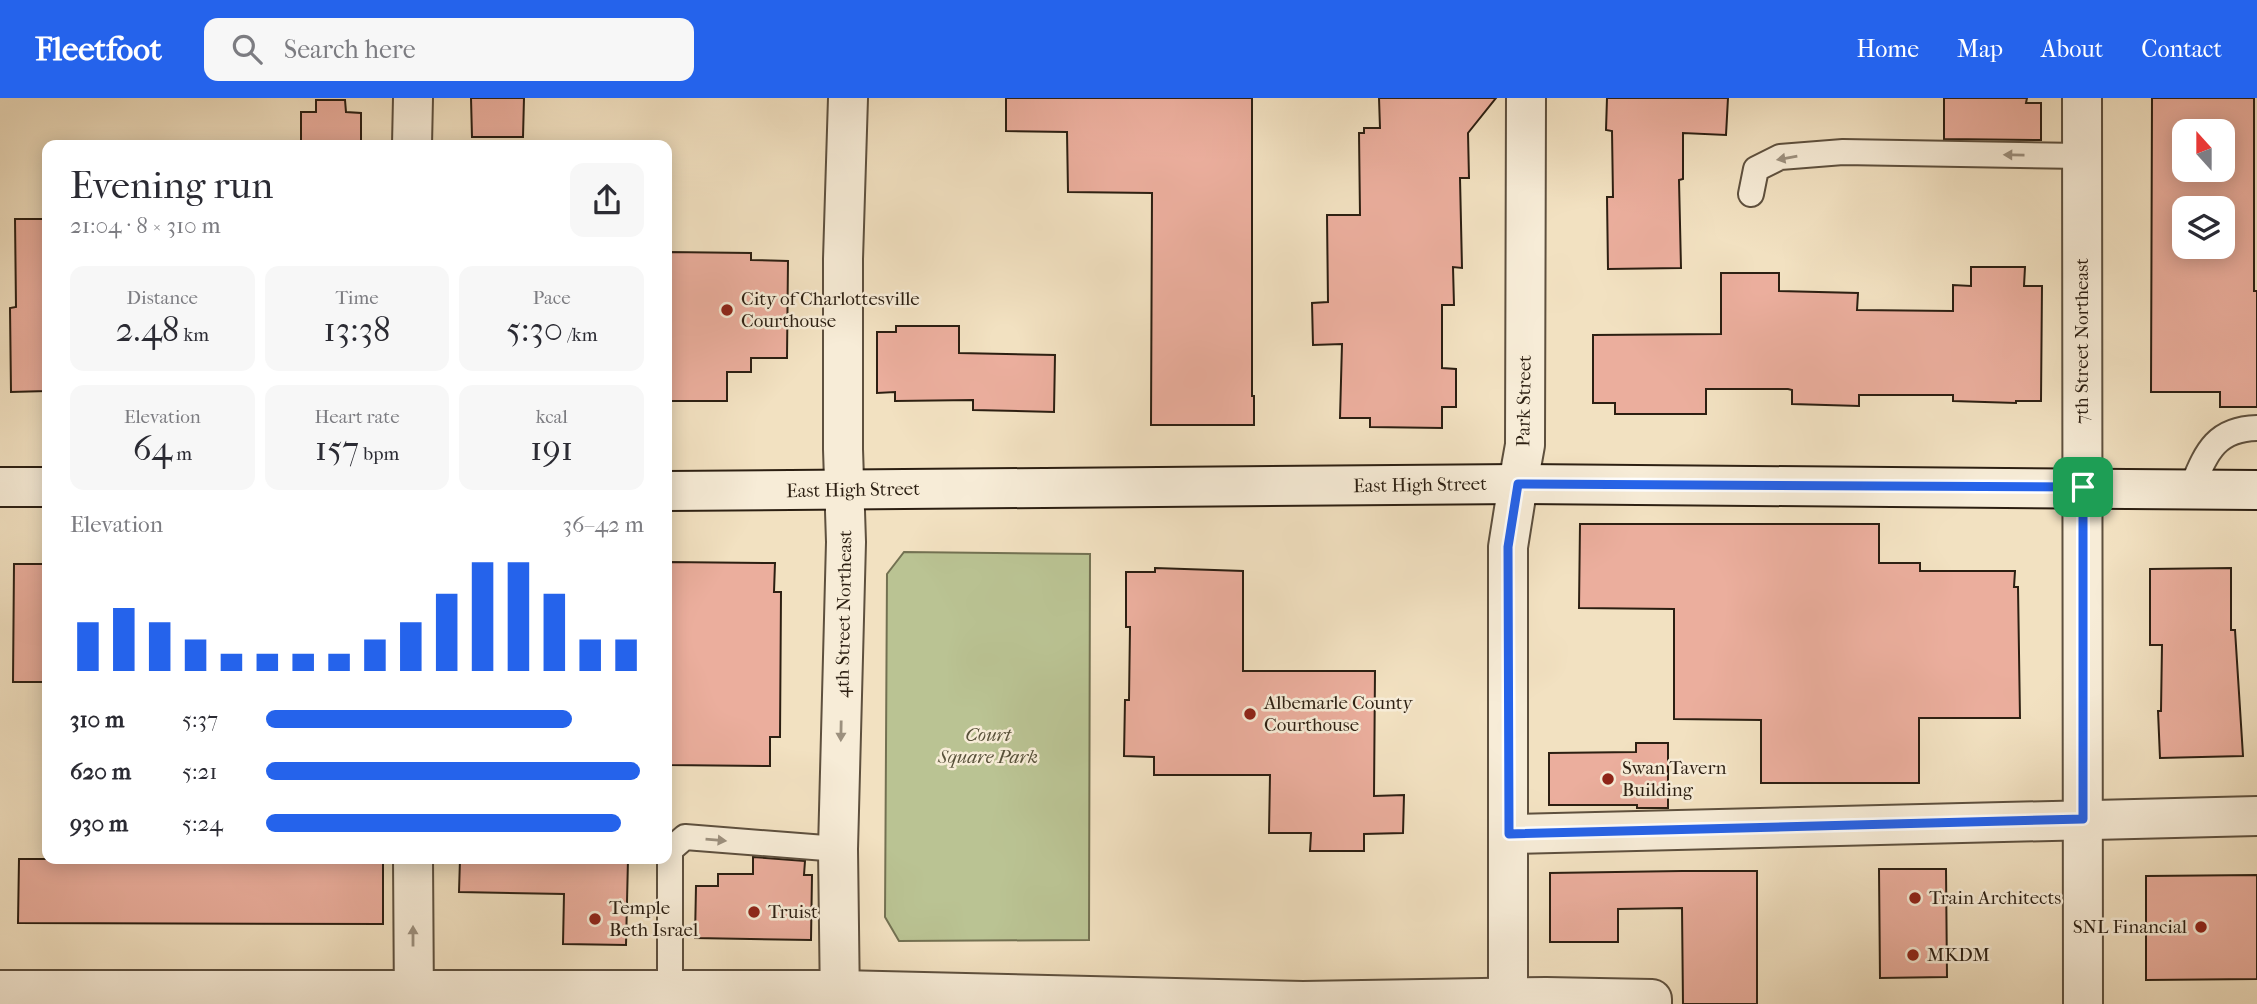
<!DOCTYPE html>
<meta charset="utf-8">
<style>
body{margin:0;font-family:"IM FELL French Canon",serif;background:#f7f7f7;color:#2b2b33;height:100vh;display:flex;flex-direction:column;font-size:26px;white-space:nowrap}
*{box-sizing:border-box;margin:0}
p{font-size:23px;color:#7c7c81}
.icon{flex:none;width:38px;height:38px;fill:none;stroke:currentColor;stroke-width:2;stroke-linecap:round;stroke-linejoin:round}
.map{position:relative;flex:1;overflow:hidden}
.panel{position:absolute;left:42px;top:42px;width:630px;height:724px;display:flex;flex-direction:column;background:#fff;border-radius:14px;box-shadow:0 4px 18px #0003}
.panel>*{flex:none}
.needle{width:46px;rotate:339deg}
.buttons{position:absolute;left:2172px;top:21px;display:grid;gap:14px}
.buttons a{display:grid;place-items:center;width:63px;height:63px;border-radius:14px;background:#fff;box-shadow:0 4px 18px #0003;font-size:35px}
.pin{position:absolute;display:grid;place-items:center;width:60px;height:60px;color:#fff;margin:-30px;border-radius:14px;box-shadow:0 4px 10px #0006}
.round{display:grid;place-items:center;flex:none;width:74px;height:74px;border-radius:14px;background:#f7f7f7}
.headline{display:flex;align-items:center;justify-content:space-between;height:119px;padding:0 28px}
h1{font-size:38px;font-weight:600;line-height:52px}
.metrics{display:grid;grid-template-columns:repeat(3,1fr);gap:10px;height:119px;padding:7px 28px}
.metrics div{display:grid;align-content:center;border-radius:14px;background:#f7f7f7;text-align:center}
.metrics b{font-size:35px;font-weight:600}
.metrics small{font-size:19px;font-weight:400}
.metrics p{font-size:19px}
.chart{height:196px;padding:14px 28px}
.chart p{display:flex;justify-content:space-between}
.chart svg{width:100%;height:126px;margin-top:7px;stroke:#2563eb;stroke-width:6}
ul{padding:0 28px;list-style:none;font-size:23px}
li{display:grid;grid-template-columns:112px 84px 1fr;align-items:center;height:52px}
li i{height:18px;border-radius:9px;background:#2563eb}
header{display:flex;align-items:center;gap:42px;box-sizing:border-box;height:98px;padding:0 35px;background:#2563eb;color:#fff}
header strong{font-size:33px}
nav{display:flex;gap:38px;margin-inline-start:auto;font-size:24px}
.search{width:490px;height:63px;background:#f7f7f7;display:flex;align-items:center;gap:18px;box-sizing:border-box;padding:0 24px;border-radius:14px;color:#7c7c81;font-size:26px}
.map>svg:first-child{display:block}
.green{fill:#bac393;stroke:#737152;stroke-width:2}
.building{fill:#ebae9d;stroke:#2c1f12;stroke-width:2;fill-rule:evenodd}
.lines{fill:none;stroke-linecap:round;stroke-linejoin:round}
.service-casing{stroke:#5e503e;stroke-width:28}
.minor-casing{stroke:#5e503e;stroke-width:42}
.tertiary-casing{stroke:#5e503e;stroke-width:42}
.secondary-casing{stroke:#2c1f12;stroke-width:42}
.service{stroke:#f7ecd7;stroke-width:24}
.minor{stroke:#f7ecd7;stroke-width:38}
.tertiary{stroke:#f7ecd7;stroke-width:38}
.secondary{stroke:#f7ecd7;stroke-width:38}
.oneway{fill:#9c907e}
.route-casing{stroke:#fff;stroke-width:14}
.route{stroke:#2563eb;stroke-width:9}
.poi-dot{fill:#8f2418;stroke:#f7ecd7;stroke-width:2.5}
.labels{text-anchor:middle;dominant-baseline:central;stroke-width:5;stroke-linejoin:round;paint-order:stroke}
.poi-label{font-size:19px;fill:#2c1f12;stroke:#f7ecd7;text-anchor:start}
.street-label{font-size:19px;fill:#2c1f12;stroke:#f7ecd7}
.park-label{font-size:19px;font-style:italic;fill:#575039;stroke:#f7ecd7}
</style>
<header>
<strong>Fleetfoot</strong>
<div class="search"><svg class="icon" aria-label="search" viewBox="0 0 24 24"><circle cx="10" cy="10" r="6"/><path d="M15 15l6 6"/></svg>Search here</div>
<nav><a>Home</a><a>Map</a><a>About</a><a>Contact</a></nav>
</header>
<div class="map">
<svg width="2257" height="906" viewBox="0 0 2257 906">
<rect width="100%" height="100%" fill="#f2e1c1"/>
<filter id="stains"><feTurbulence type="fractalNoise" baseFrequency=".00286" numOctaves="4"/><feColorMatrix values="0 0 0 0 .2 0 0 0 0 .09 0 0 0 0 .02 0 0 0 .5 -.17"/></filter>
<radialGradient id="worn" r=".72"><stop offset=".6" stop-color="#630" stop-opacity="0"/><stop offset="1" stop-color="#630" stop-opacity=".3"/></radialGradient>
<path class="green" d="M 904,454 L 1090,456 L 1089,842 L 899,843 L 885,819 L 887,476 Z"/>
<g class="building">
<path d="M 471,0 L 524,0 L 523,39 L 472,39 Z"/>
<path d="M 1006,0 L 1252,0 L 1252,298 L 1254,298 L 1254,327 L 1151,327 L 1152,95 L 1068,94 L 1067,34 L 1006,33 Z"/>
<path d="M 1379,0 L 1496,0 L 1468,35 L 1469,80 L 1460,80 L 1462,170 L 1453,169 L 1454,207 L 1442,207 L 1442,270 L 1456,271 L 1456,309 L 1442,309 L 1442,330 L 1370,329 L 1370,320 L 1340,320 L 1342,246 L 1313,247 L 1312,205 L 1328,204 L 1327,117 L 1360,117 L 1359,35 L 1364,35 L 1364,30 L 1380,30 Z"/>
<path d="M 1607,0 L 1728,0 L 1726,37 L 1683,35 L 1683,81 L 1679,82 L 1681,170 L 1608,171 L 1607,99 L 1613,99 L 1612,33 L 1606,32 Z"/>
<path d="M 1944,0 L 2027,0 L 2026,5 L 2041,5 L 2041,42 L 1944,41 Z"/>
<path d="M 2152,0 L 2254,0 L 2254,193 L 2257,193 L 2257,309 L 2220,309 L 2220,294 L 2151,294 ZM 2184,33 L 2222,33 L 2222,72 L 2184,72 ZM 2184,110 L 2222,110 L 2222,149 L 2184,149 Z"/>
<path d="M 316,2 L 345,2 L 346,14 L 361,15 L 361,47 L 301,47 L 301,14 L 316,14 Z"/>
<path d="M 15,121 L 47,121 L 47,293 L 11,294 L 10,210 L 16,209 Z"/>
<path d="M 667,154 L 751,155 L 751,162 L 788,163 L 787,260 L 751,260 L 751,274 L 727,274 L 727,303 L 667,303 Z"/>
<path d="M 1971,169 L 2025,169 L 2024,188 L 2042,188 L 2041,303 L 2016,303 L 2016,305 L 1953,303 L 1953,297 L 1859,297 L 1859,308 L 1792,306 L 1792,292 L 1788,291 L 1706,291 L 1706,316 L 1615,316 L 1615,305 L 1593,305 L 1593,237 L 1721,236 L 1721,175 L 1779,175 L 1779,193 L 1858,195 L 1857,212 L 1953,213 L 1953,187 L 1971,188 Z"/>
<path d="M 896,228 L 959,228 L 959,255 L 1055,257 L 1054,314 L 973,312 L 973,302 L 895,303 L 895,294 L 877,295 L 877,234 L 896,234 Z"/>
<path d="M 1580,426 L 1879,426 L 1879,465 L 1920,465 L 1920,473 L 2015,473 L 2014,489 L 2018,489 L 2020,620 L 1919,620 L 1919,685 L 1761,685 L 1761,622 L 1674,621 L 1674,511 L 1579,510 Z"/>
<path d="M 667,464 L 775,465 L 774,494 L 781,494 L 780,639 L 770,639 L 770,668 L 667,667 Z"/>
<path d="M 14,466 L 47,466 L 47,584 L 13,584 Z"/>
<path d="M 1155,470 L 1243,473 L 1243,573 L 1375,573 L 1374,698 L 1404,697 L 1403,735 L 1364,736 L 1364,753 L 1310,753 L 1311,735 L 1269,735 L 1270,677 L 1154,677 L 1154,659 L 1124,658 L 1125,602 L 1129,602 L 1130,529 L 1126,529 L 1126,474 L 1155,474 Z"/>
<path d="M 2231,470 L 2231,532 L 2235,532 L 2243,658 L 2160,660 L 2158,613 L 2161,613 L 2162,547 L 2150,547 L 2150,471 Z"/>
<path d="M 1636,645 L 1668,645 L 1668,710 L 1637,710 L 1637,707 L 1549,707 L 1549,655 L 1636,654 Z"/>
<path d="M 753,759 L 805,763 L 804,777 L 812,777 L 811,842 L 695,840 L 696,788 L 718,788 L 718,776 L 753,776 Z"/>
<path d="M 19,761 L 383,761 L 383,826 L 18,825 Z"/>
<path d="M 460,761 L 628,761 L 626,847 L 563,846 L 564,796 L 459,794 Z"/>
<path d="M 1879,771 L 1946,771 L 1947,879 L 1880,880 Z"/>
<path d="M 1682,773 L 1757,773 L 1757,906 L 1683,906 L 1682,810 L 1618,811 L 1618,844 L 1550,844 L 1550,775 Z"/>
<path d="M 2257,777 L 2257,881 L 2146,882 L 2146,778 Z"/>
</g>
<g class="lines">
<defs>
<g id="service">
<path d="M 1751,96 L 1756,71 L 1780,59 L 1843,54 L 2082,58"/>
<path d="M 2191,391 C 2206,356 2214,331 2257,330"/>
<path d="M 670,892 L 670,752 L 685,739 L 838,751"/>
</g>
<g id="minor">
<path d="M 2082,0 L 2083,906"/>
<path d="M 412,47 L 413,0"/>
<path d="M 1509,736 L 2257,718"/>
<path d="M 413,761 L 414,906"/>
<path d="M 0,892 L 840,892 L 1303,903 L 1546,899 L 1652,901 L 1652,906"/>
<path d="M 1508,900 L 1508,449 L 1518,386"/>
<path d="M 840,906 L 838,751 L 846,444 L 843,351 L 843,161 L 848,0"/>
</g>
<path id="tertiary" d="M 1518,386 L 1525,347 L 1526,0"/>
<g id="secondary">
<path d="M 0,389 L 47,389"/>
<path d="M 667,393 L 1518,386 L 2257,392"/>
</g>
</defs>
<use href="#service" class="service-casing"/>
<use href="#minor" class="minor-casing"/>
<use href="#tertiary" class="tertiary-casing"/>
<use href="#secondary" class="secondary-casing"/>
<use href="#service" class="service"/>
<use href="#minor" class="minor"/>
<use href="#tertiary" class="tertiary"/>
<use href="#secondary" class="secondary"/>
</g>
<defs><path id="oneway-solid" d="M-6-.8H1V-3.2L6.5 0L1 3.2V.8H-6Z" transform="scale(1.75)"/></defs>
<g class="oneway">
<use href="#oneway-solid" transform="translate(2014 57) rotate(-179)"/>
<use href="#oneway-solid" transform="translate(1787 60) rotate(170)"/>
<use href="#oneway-solid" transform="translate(841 633) rotate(91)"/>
<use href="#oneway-solid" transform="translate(716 742) rotate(5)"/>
<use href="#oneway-solid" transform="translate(413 838) rotate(-90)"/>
</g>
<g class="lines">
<defs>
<path id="route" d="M 1518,386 L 2083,389 L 2083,721 L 1509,736 L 1508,449 Z"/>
</defs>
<use href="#route" class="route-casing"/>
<use href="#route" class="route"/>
</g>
<g class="poi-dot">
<circle cx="727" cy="212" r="7"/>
<circle cx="1250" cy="616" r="7"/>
<circle cx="1608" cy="681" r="7"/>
<circle cx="1915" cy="800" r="7"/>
<circle cx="754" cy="814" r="7"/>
<circle cx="595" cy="821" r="7"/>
<circle cx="2201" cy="829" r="7"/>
<circle cx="1913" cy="857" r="7"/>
</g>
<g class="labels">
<g class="poi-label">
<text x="741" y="201">City of Charlottesville<tspan x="741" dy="22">Courthouse</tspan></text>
<text x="1264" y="605">Albemarle County<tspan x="1264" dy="22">Courthouse</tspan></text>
<text x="1622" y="670">Swan Tavern<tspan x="1622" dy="22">Building</tspan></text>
<text x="1929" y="800">Train Architects</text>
<text x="609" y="810">Temple<tspan x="609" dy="22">Beth Israel</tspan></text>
<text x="768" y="814">Truist</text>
<text x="2187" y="829" text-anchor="end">SNL Financial</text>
<text x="1927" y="857">MKDM</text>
</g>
<g class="street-label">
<text transform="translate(2082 243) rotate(-90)">7th Street Northeast</text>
<text transform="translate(1524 303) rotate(-89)">Park Street</text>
<text transform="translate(1420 387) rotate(-1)">East High Street</text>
<text transform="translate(853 392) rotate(-1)">East High Street</text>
<text transform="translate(844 516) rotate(-89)">4th Street Northeast</text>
</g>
<g class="park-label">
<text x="988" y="637">Court<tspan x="988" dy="22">Square Park</tspan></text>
</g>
</g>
<rect width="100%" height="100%" filter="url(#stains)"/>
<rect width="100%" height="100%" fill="url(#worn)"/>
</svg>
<div class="buttons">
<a><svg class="needle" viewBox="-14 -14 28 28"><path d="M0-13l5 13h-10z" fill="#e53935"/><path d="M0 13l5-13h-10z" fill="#7c7c81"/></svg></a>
<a><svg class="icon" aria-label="layers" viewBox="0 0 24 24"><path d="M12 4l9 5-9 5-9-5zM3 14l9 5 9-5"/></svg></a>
</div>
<div class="pin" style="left:2083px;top:389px;background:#1e9e55"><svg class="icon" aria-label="arrive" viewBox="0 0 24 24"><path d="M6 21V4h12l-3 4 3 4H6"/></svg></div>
<section class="panel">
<div class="headline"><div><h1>Evening run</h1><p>21:04 · 8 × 310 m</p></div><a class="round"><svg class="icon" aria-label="share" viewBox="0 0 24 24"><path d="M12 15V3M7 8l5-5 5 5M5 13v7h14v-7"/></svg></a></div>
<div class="metrics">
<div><p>Distance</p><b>2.48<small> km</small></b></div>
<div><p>Time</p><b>13:38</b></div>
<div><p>Pace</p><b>5:30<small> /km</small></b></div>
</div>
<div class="metrics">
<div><p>Elevation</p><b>64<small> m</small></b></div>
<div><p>Heart rate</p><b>157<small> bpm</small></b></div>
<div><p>kcal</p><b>191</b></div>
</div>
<div class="chart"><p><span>Elevation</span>36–42 m</p>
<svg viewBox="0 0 160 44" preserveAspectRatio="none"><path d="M5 44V27M15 44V22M25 44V27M35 44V33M45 44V38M55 44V38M65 44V38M75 44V38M85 44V33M95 44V27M105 44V17M115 44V6M125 44V6M135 44V17M145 44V33M155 44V33"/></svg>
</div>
<ul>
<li><b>310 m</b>5:37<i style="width:81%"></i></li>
<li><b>620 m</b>5:21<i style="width:99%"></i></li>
<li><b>930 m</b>5:24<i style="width:94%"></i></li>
</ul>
</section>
</div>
